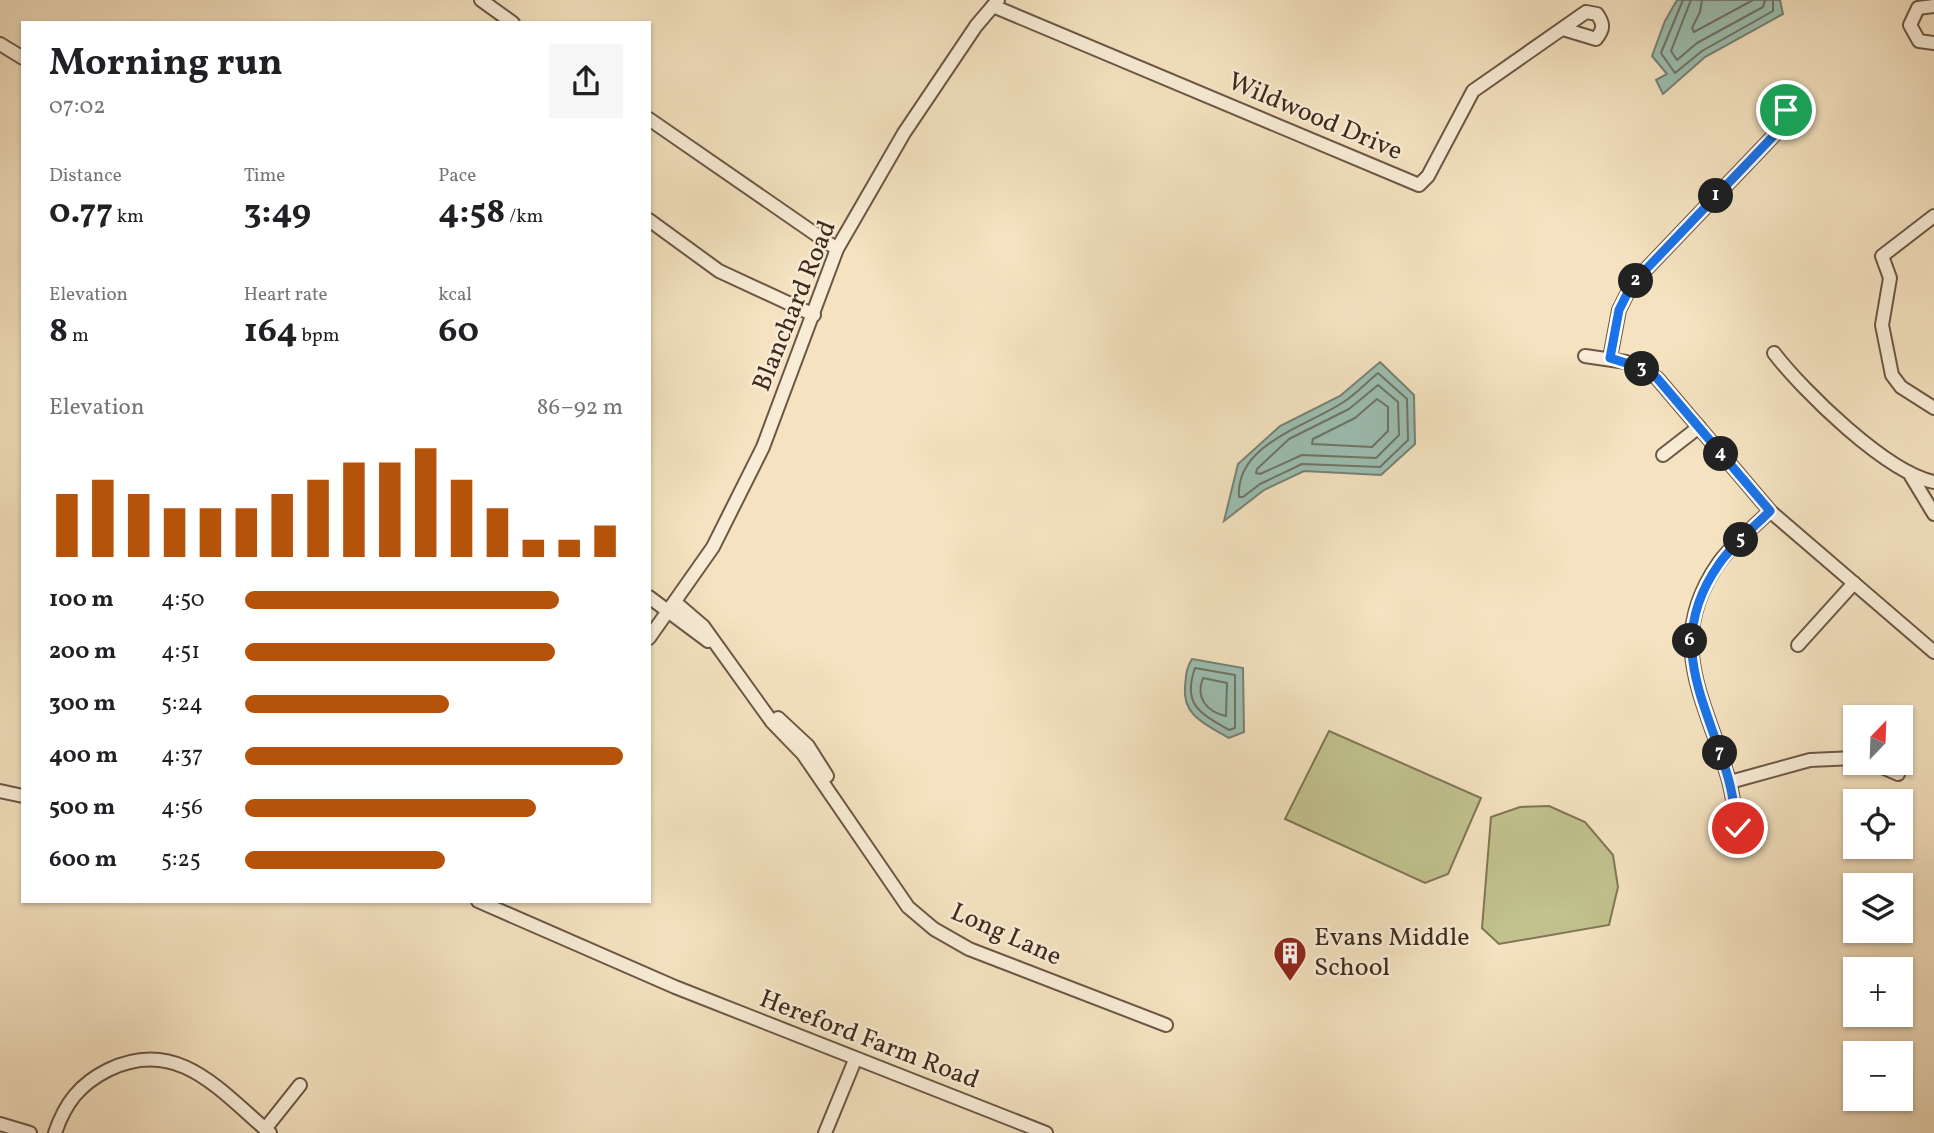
<!DOCTYPE html>
<meta charset="utf-8">
<style>
body{margin:0;font-family:Vollkorn,serif;background:#f6f6f6;color:#202124;height:100vh;display:flex;flex-direction:column;font-size:26px;white-space:nowrap}
*{box-sizing:border-box;margin:0}
p{font-size:23px;color:#757577}
.icon{flex:none;width:38px;height:38px;fill:none;stroke:currentColor;stroke-width:2;stroke-linecap:round;stroke-linejoin:round}
.map{position:relative;flex:1;overflow:hidden}
.side{position:absolute;left:21px;top:21px;width:630px;height:882px;display:flex;flex-direction:column;background:#fff;border-radius:0px;box-shadow:0 2px 5px #0004}
.side>*{flex:none}
.needle{width:46px;rotate:23deg}
.buttons{position:absolute;left:1843px;top:705px;display:grid;gap:14px}
.buttons a{display:grid;place-items:center;width:70px;height:70px;border-radius:0px;background:#fff;box-shadow:0 2px 5px #0004;font-size:35px}
.pin{position:absolute;display:grid;place-items:center;width:60px;height:60px;color:#fff;margin:-30px;border:4px solid #fff;border-radius:50%;box-shadow:0 2px 7px #0007}
.km{position:absolute;width:35px;height:35px;margin:-18px;border-radius:50%;background:#222;color:#fff;font-size:19px;line-height:35px;text-align:center}
.round{display:grid;place-items:center;flex:none;width:74px;height:74px;border-radius:0px;background:#f6f6f6}
.summary{display:flex;align-items:center;justify-content:space-between;height:119px;padding:0 28px}
h1{font-size:38px;font-weight:700;line-height:52px}
.stats{display:grid;grid-template-columns:repeat(3,1fr);gap:10px;height:119px;padding:7px 28px}
.stats div{display:grid;align-content:center}
.stats b{font-size:35px;font-weight:700}
.stats small{font-size:19px;font-weight:400}
.stats p{font-size:19px}
.chart{height:196px;padding:14px 28px}
.chart p{display:flex;justify-content:space-between}
.chart svg{width:100%;height:126px;margin-top:7px;stroke:#b45309;stroke-width:6}
ul{padding:0 28px;list-style:none;font-size:23px}
li{display:grid;grid-template-columns:112px 84px 1fr;align-items:center;height:52px}
li i{height:18px;border-radius:9px;background:#b45309}
.map>svg:first-child{display:block}
.grass{fill:#c1c28e;stroke:#807655;stroke-width:2}
.water{fill:#9cbeb1;stroke:#768275;stroke-width:2}
.lines{fill:none;stroke-linecap:round;stroke-linejoin:round}
.shore{stroke:#6d7466;stroke-width:2}
.minor-casing{stroke:#6c5745;stroke-width:16}
.minor{stroke:#f8ecd6;stroke-width:12}
.route-casing{stroke:#fff;stroke-width:14}
.route{stroke:#1a73e8;stroke-width:9}
.labels{text-anchor:middle;dominant-baseline:central;stroke-width:5;stroke-linejoin:round;paint-order:stroke}
.street-label{font-size:26px;fill:#3e291c;stroke:#f8ecd6}
.poi-label{font-size:26px;fill:#3e291c;stroke:#f8ecd6;text-anchor:start}
</style>
<div class="map">
<svg width="1934" height="1133" viewBox="0 0 1934 1133">
<rect width="100%" height="100%" fill="#f4e2c0"/>
<filter id="stains"><feTurbulence type="fractalNoise" baseFrequency=".00286" numOctaves="4"/><feColorMatrix values="0 0 0 0 .2 0 0 0 0 .09 0 0 0 0 .02 0 0 0 .5 -.17"/></filter>
<radialGradient id="worn" r=".72"><stop offset=".6" stop-color="#630" stop-opacity="0"/><stop offset="1" stop-color="#630" stop-opacity=".3"/></radialGradient>
<g class="grass">
<path d="M 1329,731 L 1481,798 L 1448,874 L 1425,883 L 1285,819 Z"/>
<path d="M 1549,806 L 1585,822 L 1613,855 L 1618,887 L 1609,925 L 1499,944 L 1482,928 L 1491,817 L 1520,807 Z"/>
</g>
<g class="water">
<path d="M 1677,0 L 1780,0 L 1783,14 L 1705,57 L 1663,94 L 1656,80 L 1667,74 L 1652,56 L 1665,21 Z"/>
<path d="M 1380,362 L 1414,395 L 1415,444 L 1381,475 L 1304,471 L 1264,490 L 1224,521 L 1238,464 L 1280,426 L 1340,396 Z"/>
<path d="M 1192,659 L 1243,668 L 1244,732 L 1229,738 C 1207,725 1182,716 1185,687 C 1186,676 1186,668 1192,659 Z"/>
</g>
<g class="lines">
<g class="shore">
<path d="M 1683,0 L 1661,53 L 1675,73 L 1702,51 L 1773,11 L 1773,0"/>
<path d="M 1691,0 L 1671,51 L 1677,60 L 1697,43 L 1763,7 L 1765,0"/>
<path d="M 1702,0 L 1700,12 L 1692,28 L 1694,32 L 1753,0"/>
<path d="M 1378,373 L 1407,399 L 1408,440 L 1380,467 L 1302,464 L 1260,484 L 1243,497 L 1239,497 C 1235,443 1311,425 1345,401 C 1357,393 1367,382 1378,373 Z"/>
<path d="M 1378,385 L 1398,402 L 1399,435 L 1376,458 L 1302,455 L 1260,474 L 1256,473 L 1257,469 L 1289,439 L 1349,409 Z"/>
<path d="M 1377,399 L 1388,407 L 1388,431 L 1372,447 L 1312,444 L 1313,439 L 1355,418 Z"/>
<path d="M 1195,668 L 1235,675 L 1235,728 L 1229,730 C 1200,713 1182,705 1195,668 Z"/>
<path d="M 1203,678 L 1227,683 L 1226,716 C 1207,712 1195,698 1203,678 Z"/>
</g>
<defs>
<g id="minor">
<path d="M 481,0 L 513,23"/>
<path d="M 993,6 L 1419,185 L 1428,176 L 1473,91 L 1586,12 L 1597,14 C 1604,24 1604,29 1596,39 L 1563,29"/>
<path d="M 1934,6 L 1918,8 L 1910,25 L 1919,41 L 1934,43"/>
<path d="M 0,44 L 23,58"/>
<circle cx="1788" cy="120" r="10"/>
<path d="M 649,119 L 837,249"/>
<path d="M 1934,216 L 1882,256 L 1890,278 L 1882,325 L 1892,375 L 1901,387 L 1934,408"/>
<path d="M 649,220 L 719,271 L 814,315"/>
<path d="M 1774,353 C 1803,391 1887,473 1934,482"/>
<path d="M 1585,356 L 1626,362 L 1657,378 L 1770,511 L 1934,652"/>
<path d="M 1610,358 L 1619,310 L 1632,284 L 1781,128"/>
<path d="M 1663,455 L 1699,427"/>
<path d="M 1911,476 L 1934,514"/>
<path d="M 649,597 L 708,641"/>
<path d="M 675,602 L 703,626 L 772,722 L 803,754 L 908,907 L 934,929 L 969,949 L 1166,1025"/>
<path d="M 649,638 L 713,547 L 763,447 L 837,249 L 904,133 L 976,26 L 998,0"/>
<path d="M 1798,645 L 1854,583"/>
<path d="M 778,718 L 808,746 L 827,776"/>
<path d="M 1873,763 L 1898,774"/>
<path d="M 1730,782 L 1810,760 L 1855,758"/>
<path d="M 0,791 L 23,796"/>
<path d="M 1738,828 C 1735,813 1733,796 1729,781 C 1707,701 1663,644 1718,564 C 1732,544 1753,528 1770,511"/>
<path d="M 478,901 L 675,987 L 1046,1133"/>
<path d="M 0,1124 L 30,1133"/>
<path d="M 265,1129 L 300,1085"/>
<path d="M 55,1133 C 65,1103 80,1084 108,1070 C 178,1036 220,1091 270,1133"/>
<path d="M 825,1133 L 855,1060"/>
</g>
</defs>
<use href="#minor" class="minor-casing"/>
<use href="#minor" class="minor"/>
</g>
<g class="lines">
<defs>
<path id="route" d="M 1738,828 C 1735,813 1733,796 1729,781 C 1707,701 1663,644 1719,564 C 1732,545 1753,528 1770,511 L 1657,378 L 1642,368 L 1610,358 L 1619,310 L 1632,284 L 1781,128 L 1778,117 L 1786,110"/>
</defs>
<use href="#route" class="route-casing"/>
<use href="#route" class="route"/>
</g>
<defs>
<symbol id="building-pin" viewBox="-11 -11 22 30"><path d="M0 17L-7.5 6A9.5 9.5 0 1 1 7.5 6Z" fill="#8f2418" stroke="#f8ecd6"/><path d="M-4-6H4V6H1V3H-1V6H-4ZM-2.5-4.3h1.7v1.8h-1.7ZM.8-4.3h1.7v1.8H.8ZM-2.5-1h1.7V.8h-1.7ZM.8-1h1.7V.8H.8Z" fill="#fff"/></symbol>
</defs>
<g fill-rule="evenodd">
<use href="#building-pin" x="1271" y="934" width="38" height="52"/>
</g>
<g class="labels">
<g class="street-label">
<text transform="translate(1315 117) rotate(23)">Wildwood Drive</text>
<text transform="translate(795 306) rotate(-68)">Blanchard Road</text>
<text transform="translate(1006 935) rotate(24)">Long Lane</text>
<text transform="translate(869 1040) rotate(21)">Hereford Farm Road</text>
</g>
<g class="poi-label">
<text x="1314" y="938">Evans Middle<tspan x="1314" dy="30">School</tspan></text>
</g>
</g>
<rect width="100%" height="100%" filter="url(#stains)"/>
<rect width="100%" height="100%" fill="url(#worn)"/>
</svg>
<div class="buttons">
<a><svg class="needle" viewBox="-14 -14 28 28"><path d="M0-13l5 13h-10z" fill="#e53935"/><path d="M0 13l5-13h-10z" fill="#757577"/></svg></a>
<a><svg class="icon" aria-label="locate" viewBox="0 0 24 24"><circle cx="12" cy="12" r="6"/><path d="M12 2v4M12 18v4M2 12h4M18 12h4"/></svg></a>
<a><svg class="icon" aria-label="layers" viewBox="0 0 24 24"><path d="M12 4l9 5-9 5-9-5zM3 14l9 5 9-5"/></svg></a>
<a>+</a>
<a>−</a>
</div>
<div class="pin" style="left:1786px;top:110px;background:#1e9e55"><svg class="icon" aria-label="arrive" viewBox="0 0 24 24"><path d="M6 21V4h12l-3 4 3 4H6"/></svg></div>
<div class="pin" style="left:1738px;top:828px;background:#d93025"><svg class="icon" aria-label="check" viewBox="0 0 24 24"><path d="M5 12l5 5 9-10"/></svg></div>
<b class="km" style="left:1716px;top:196px">1</b>
<b class="km" style="left:1636px;top:281px">2</b>
<b class="km" style="left:1642px;top:369px">3</b>
<b class="km" style="left:1721px;top:454px">4</b>
<b class="km" style="left:1741px;top:540px">5</b>
<b class="km" style="left:1690px;top:641px">6</b>
<b class="km" style="left:1720px;top:753px">7</b>
<section class="side">
<div class="summary"><div><h1>Morning run</h1><p>07:02</p></div><a class="round"><svg class="icon" aria-label="share" viewBox="0 0 24 24"><path d="M12 15V3M7 8l5-5 5 5M5 13v7h14v-7"/></svg></a></div>
<div class="stats">
<div><p>Distance</p><b>0.77<small> km</small></b></div>
<div><p>Time</p><b>3:49</b></div>
<div><p>Pace</p><b>4:58<small> /km</small></b></div>
</div>
<div class="stats">
<div><p>Elevation</p><b>8<small> m</small></b></div>
<div><p>Heart rate</p><b>164<small> bpm</small></b></div>
<div><p>kcal</p><b>60</b></div>
</div>
<div class="chart"><p><span>Elevation</span>86–92 m</p>
<svg viewBox="0 0 160 44" preserveAspectRatio="none"><path d="M5 44V22M15 44V17M25 44V22M35 44V27M45 44V27M55 44V27M65 44V22M75 44V17M85 44V11M95 44V11M105 44V6M115 44V17M125 44V27M135 44V38M145 44V38M155 44V33"/></svg>
</div>
<ul>
<li><b>100 m</b>4:50<i style="width:83%"></i></li>
<li><b>200 m</b>4:51<i style="width:82%"></i></li>
<li><b>300 m</b>5:24<i style="width:54%"></i></li>
<li><b>400 m</b>4:37<i style="width:100%"></i></li>
<li><b>500 m</b>4:56<i style="width:77%"></i></li>
<li><b>600 m</b>5:25<i style="width:53%"></i></li>
</ul>
</section>
</div>
